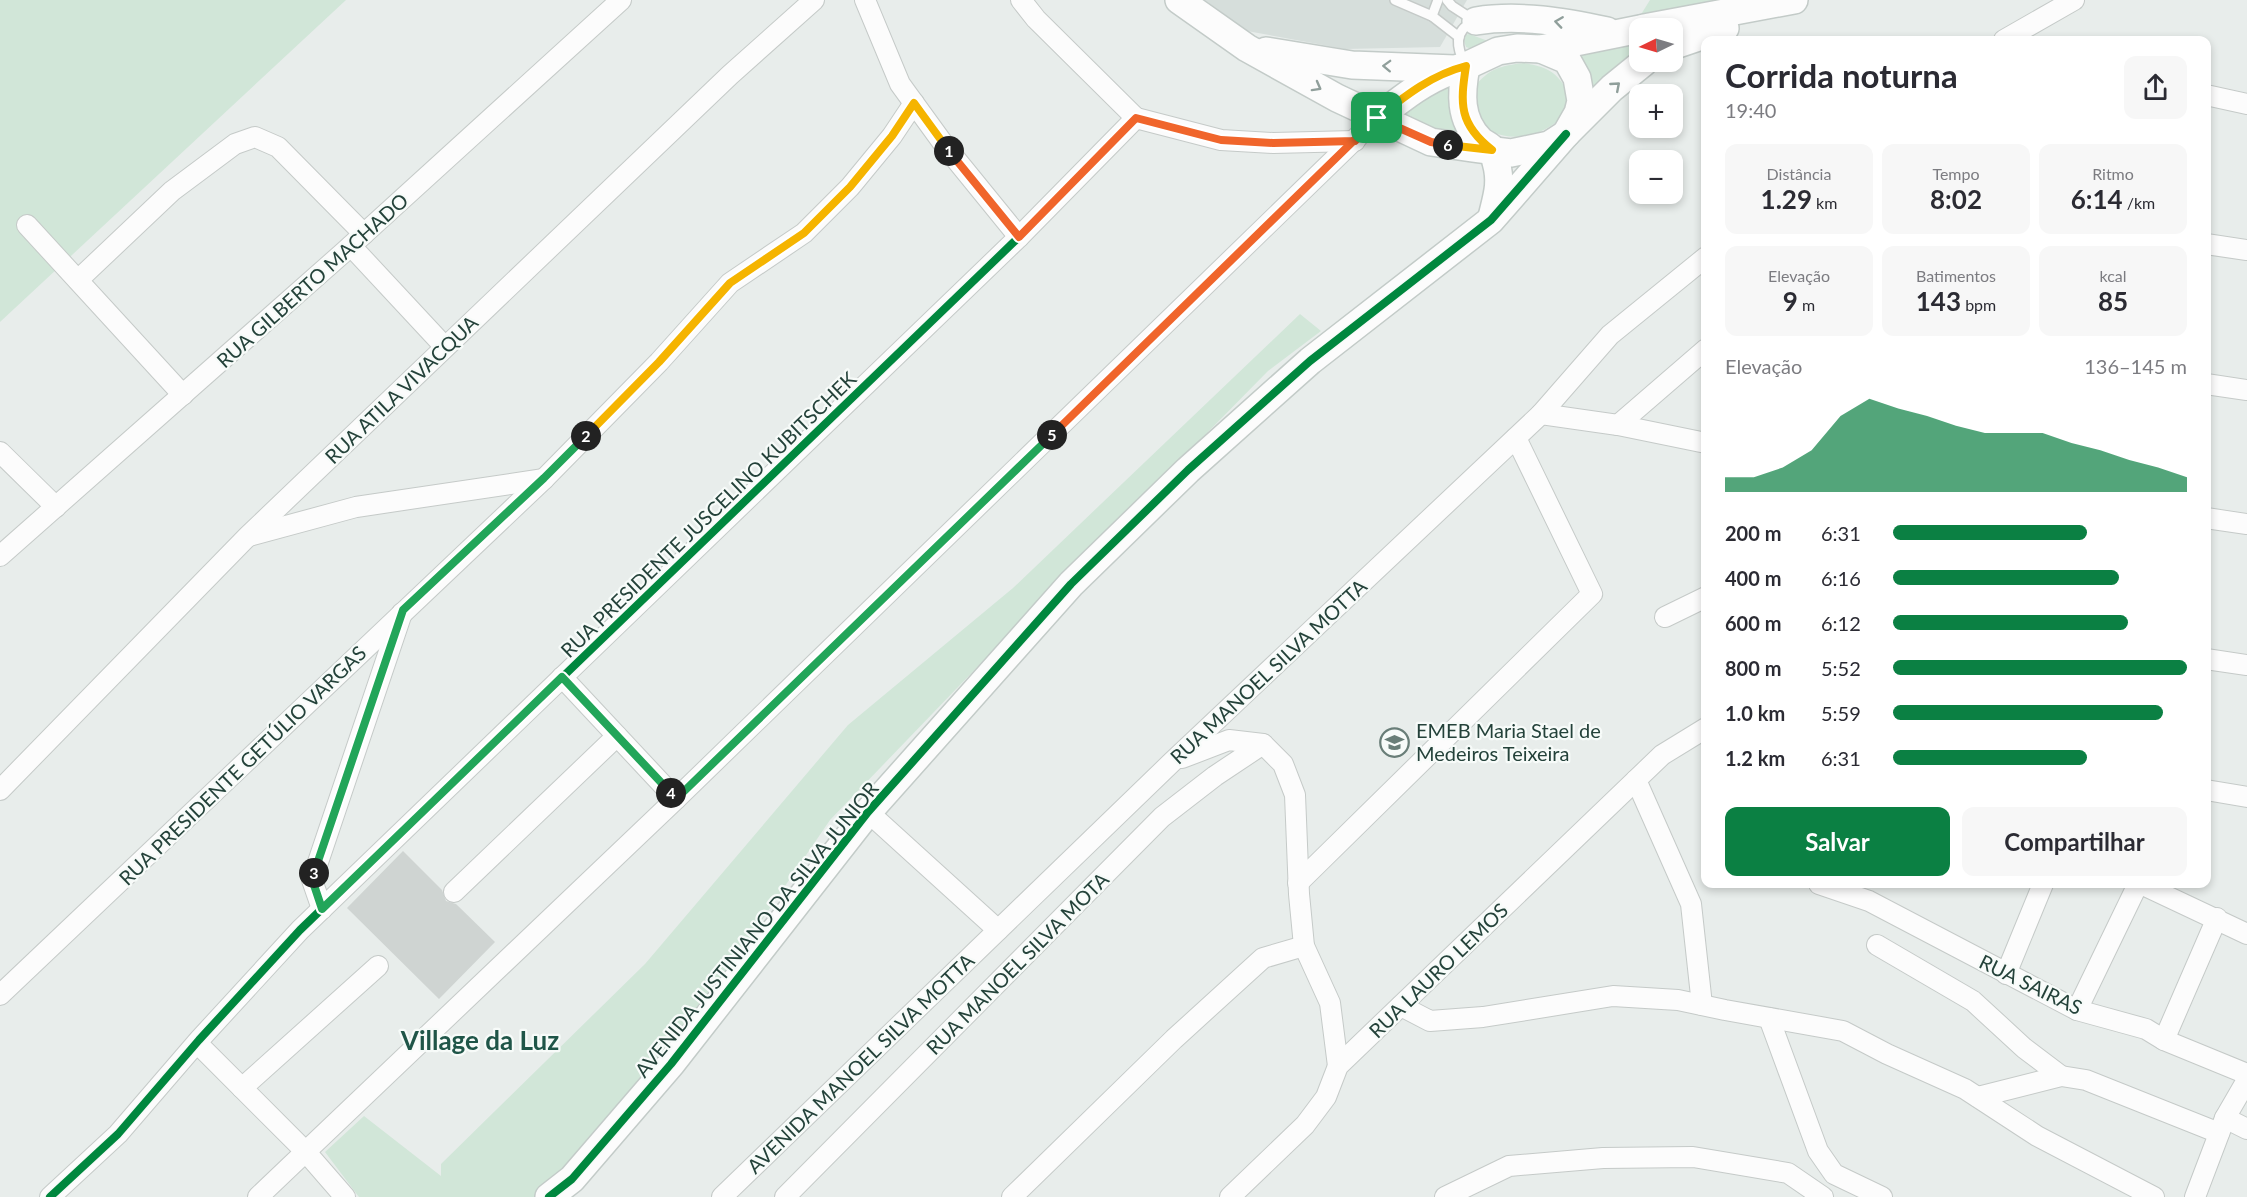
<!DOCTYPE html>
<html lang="pt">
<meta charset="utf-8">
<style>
body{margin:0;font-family:Lato,sans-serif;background:#f7f7f7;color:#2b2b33;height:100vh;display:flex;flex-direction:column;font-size:22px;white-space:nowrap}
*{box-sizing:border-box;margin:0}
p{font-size:20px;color:#7c7c81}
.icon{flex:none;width:33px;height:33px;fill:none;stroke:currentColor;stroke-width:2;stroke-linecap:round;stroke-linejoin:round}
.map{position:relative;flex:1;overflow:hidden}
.sheet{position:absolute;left:1701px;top:36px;width:510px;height:852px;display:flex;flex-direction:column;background:#fff;border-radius:12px;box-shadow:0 3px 9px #0003}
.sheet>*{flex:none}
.needle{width:39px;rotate:265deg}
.fabs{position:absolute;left:1629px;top:18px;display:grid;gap:12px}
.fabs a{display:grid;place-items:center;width:54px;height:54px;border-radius:12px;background:#fff;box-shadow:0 3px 9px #0003;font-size:30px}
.pin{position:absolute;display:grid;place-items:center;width:51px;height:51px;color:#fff;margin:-26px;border-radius:12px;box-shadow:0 3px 9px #0006}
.km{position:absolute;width:30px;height:30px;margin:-15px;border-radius:50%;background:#222;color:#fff;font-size:16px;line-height:30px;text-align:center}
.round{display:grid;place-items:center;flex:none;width:63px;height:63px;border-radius:12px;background:#f7f7f7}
.headline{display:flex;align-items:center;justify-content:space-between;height:102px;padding:0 24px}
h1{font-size:33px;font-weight:700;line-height:45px}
.metrics{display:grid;grid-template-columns:repeat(3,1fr);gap:9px;height:102px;padding:6px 24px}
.metrics div{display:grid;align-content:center;border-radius:12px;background:#f7f7f7;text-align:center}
.metrics b{font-size:26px;font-weight:700}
.metrics small{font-size:16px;font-weight:400}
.metrics p{font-size:16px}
.chart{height:168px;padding:12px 24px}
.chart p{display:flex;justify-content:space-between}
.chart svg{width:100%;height:108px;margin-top:6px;fill:#0b8043;opacity:.7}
.button{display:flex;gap:12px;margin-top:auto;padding:12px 24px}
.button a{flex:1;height:69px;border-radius:12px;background:#0b8043;color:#fff;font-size:24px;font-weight:700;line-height:69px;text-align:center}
.button a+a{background:#f7f7f7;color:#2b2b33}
ul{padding:0 24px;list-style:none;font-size:20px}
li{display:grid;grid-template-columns:96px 72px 1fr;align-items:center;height:45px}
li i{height:15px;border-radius:8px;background:#0b8043}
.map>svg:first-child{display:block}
.built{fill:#d6dedb}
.green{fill:#d1e6d8}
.building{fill:#cfd4d2}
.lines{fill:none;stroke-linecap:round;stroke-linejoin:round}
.lane-casing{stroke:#c5cac8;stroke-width:12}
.street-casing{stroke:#c5cac8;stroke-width:22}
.secondary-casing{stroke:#c3cbc8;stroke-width:30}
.lane{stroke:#fcfcfc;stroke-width:9}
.street{stroke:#fcfcfc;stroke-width:20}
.secondary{stroke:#fcfcfc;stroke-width:27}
.cycleway-casing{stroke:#f7fbf9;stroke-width:11}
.cycleway{stroke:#00873e;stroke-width:8}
.oneway{stroke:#909f9b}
.split-1-casing{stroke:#fff;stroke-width:12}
.split-2-casing{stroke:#fff;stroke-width:12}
.split-3-casing{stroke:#fff;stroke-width:12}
.split-4-casing{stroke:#fff;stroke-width:12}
.split-5-casing{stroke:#fff;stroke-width:12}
.split-6-casing{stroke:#fff;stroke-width:12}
.split-7-casing{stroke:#fff;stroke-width:12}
.split-1{stroke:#f0652b;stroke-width:8}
.split-2{stroke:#f5b400;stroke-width:8}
.split-3{stroke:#22a559;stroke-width:8}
.split-4{stroke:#22a559;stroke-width:8}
.split-5{stroke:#22a559;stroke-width:8}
.split-6{stroke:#f0652b;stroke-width:8}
.split-7{stroke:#f5b400;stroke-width:8}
.labels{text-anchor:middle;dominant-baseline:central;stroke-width:4.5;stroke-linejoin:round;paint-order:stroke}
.street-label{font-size:20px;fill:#24423a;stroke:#f7fbf9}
.poi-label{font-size:20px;fill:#24423a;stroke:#f7fbf9;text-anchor:start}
.district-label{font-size:26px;font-weight:bold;fill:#1f5548;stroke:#f7fbf9}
</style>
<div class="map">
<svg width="2247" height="1197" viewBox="0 0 2247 1197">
<rect width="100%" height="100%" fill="#e8edeb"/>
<path class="built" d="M 1205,0 L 1467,0 L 1440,47 L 1345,49 L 1247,31 Z"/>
<g class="green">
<path d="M 0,0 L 346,0 L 0,322 Z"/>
<path d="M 1650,0 L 1741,0 L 1640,16 Z"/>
<path d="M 1469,34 L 1488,41 L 1490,43 L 1474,50 L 1466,47 L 1464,41 L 1465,35 Z"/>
<path d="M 1639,43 L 1639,50 L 1592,89 L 1579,55 Z"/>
<path d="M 1524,63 C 1541,66 1553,69 1563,84 C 1589,126 1502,158 1478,119 C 1473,111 1475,96 1474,87 C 1490,68 1500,66 1524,63 Z"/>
<path d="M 1451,81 L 1462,139 L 1396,117 Z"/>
<path d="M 1300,314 L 1321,331 L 1268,371 L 1011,632 L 830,820 L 676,1046 L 541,1197 L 359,1197 L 325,1152 L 364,1116 L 441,1176 L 441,1164 L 645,964 L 848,725 L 1013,588 Z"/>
</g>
<path class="building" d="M 403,851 L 442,890 L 446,901 L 456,904 L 495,942 L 439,999 L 347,908 Z"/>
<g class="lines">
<defs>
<g id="lane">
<path d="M 1395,0 L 1432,16 L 1459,37"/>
<path d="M 1447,0 L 1452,6 L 1475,21"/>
<path d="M 1432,16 L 1438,0"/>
<path d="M 1465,65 C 1457,48 1453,31 1473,22"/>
</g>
<g id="street">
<path d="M 865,0 L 900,84 L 945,146 L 1019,237"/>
<path d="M 1021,0 L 1036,19 L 1136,118"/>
<path d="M 2004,40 L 2074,0"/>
<path d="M 2206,95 L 2247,104"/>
<path d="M 27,225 L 183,395"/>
<path d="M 2206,244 L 2247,250"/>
<path d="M 351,246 L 445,347"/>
<path d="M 78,280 L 172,191 L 235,144 L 255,137 L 278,147 L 364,234"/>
<path d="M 2206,384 L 2247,390"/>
<path d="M 1541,414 L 1618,425 L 1706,443"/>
<path d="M 1618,425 L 1706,349"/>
<path d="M 0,452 L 56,507"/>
<path d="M 2206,518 L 2247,524"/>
<path d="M 249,536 L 356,507 L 544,479"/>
<path d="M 0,556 L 344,252 L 621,0"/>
<path d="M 1665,617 L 1706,597"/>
<path d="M 2206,659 L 2247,665"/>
<path d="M 562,677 L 676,799"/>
<path d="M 1182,758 L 1229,740 L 1263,744 L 1283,764 L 1295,795 L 1299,894 L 1304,946 L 1330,1003 L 1338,1066"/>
<path d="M 1636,780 L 1691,904 L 1702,1005"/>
<path d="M 0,790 L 248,536 L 730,75 L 814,0"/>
<path d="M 2206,790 L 2247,797"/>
<path d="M 868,812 L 998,930"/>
<path d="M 1298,883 L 1592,594 L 1516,438"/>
<path d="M 1819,884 L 1869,901 L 2077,1010 L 2146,1029 L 2164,1040 L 2247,1074"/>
<path d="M 2141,884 L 2247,934"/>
<path d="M 454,892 L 617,736"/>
<path d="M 322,909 L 312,880 L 402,613"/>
<path d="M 1877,945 L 1973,1001 L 2024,1048 L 2061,1076"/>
<path d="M 2006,974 L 2043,884"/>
<path d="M 0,995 L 544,479 L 659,362 L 730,283 L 804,233 L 850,187 L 892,136 L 914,103"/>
<path d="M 1401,1006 L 1430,1021 L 1483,1017 L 1613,996 L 1678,1000 L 1725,1010 L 1843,1031 L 1887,1054 L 1965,1089 L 2037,1136 L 2154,1197"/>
<path d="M 2077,1010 L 2138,884"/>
<path d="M 1769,1018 L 1818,1151 L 1834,1174 L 1882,1197"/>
<path d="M 2164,1040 L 2217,918"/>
<path d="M 197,1043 L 305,1151 L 345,1197"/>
<path d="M 242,1088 L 378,966"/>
<path d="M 1978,1097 L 2061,1076 L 2086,1080 L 2219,1133"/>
<path d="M 2225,1118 L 2247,1129"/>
<path d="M 50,1197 L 118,1134 L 199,1040 L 300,930 L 1019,237 L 1136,118 L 1221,140 L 1273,143 L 1355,141"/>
<path d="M 258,1197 L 676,799 L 1377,118"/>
<path d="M 722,1197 L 1171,763 L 1541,414 L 1610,335 L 1706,257"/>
<path d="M 785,1197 L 1162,817 L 1215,776 L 1263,744"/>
<path d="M 1012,1197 L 1174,1039 L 1263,958 L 1304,946"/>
<path d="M 1230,1197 L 1305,1125 L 1326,1097 L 1338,1066 L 1662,755 L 1706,728"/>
<path d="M 1445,1197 L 1509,1166 L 1603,1158 L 1693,1157 L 1788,1173 L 1823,1197"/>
<path d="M 2195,1197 L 2225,1118 L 2247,1080"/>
</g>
<g id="secondary">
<path d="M 1179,0 L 1247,48 L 1337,98 L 1431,142 L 1472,148 L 1511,153 L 1549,145 L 1566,134 L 1612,88 L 1644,62"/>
<path d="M 1476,21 C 1520,14 1564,22 1607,31"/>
<path d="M 1644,28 L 1794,0"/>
<path d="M 1672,46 L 1725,28"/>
<path d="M 1266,51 L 1352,65 L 1455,69 L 1466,66 L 1498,51 L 1517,48 L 1541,49 L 1640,29"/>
<path d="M 1466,66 C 1461,93 1459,119 1480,140 C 1484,144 1489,145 1492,149 C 1494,152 1495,158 1496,162 C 1502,183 1497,196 1492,217"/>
<path d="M 1377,118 C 1400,100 1423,81 1451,71"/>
<path d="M 549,1197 L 572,1179 L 671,1064 L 868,812 L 1071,584 L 1188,470 L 1310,361 L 1491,220 L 1566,134 L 1578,113 L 1581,101 L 1577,78 L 1567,60 L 1541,49"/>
</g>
</defs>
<use href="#lane" class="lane-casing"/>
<use href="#street" class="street-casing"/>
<use href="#secondary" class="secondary-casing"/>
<use href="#lane" class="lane"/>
<use href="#street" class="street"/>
<use href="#secondary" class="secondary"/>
<defs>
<g id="cycleway">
<path d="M 50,1197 L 118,1134 L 199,1040 L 300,930 L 1019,237 L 1136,118 L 1221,140 L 1273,143 L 1355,141"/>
<path d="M 549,1197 L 572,1179 L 671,1064 L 868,812 L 1071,584 L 1188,470 L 1310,361 L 1491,220 L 1566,134"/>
</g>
</defs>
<use href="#cycleway" class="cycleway-casing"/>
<use href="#cycleway" class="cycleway"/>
</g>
<defs><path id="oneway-chevron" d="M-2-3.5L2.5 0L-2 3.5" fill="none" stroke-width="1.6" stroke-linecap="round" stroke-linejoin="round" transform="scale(1.5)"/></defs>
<g class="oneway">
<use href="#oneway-chevron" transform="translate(1559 22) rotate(-172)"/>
<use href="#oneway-chevron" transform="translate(1387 66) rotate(-178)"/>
<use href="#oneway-chevron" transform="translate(1616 86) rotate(-41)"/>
<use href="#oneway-chevron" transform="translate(1317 87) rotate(29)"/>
</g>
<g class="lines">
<defs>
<path id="split-1" d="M 949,151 L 1019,237 L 1136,118 L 1221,140 L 1273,143 L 1355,141 L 1377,118"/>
<path id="split-2" d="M 586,436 L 659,362 L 730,283 L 804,233 L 850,187 L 892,136 L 914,103 L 949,151"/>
<path id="split-3" d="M 314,873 L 403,610 L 544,478 L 586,436"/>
<path id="split-4" d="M 314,873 L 312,879 L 322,909 L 562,677 L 671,793"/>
<path id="split-5" d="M 671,793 L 676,799 L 1052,435"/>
<path id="split-6" d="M 1052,435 L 1377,118 L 1431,142 L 1448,145"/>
<path id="split-7" d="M 1377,118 C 1405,96 1431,75 1466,66 C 1460,104 1459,124 1492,150 L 1448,145"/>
</defs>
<use href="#split-1" class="split-1-casing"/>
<use href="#split-2" class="split-2-casing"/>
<use href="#split-3" class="split-3-casing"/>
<use href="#split-4" class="split-4-casing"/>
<use href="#split-5" class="split-5-casing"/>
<use href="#split-6" class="split-6-casing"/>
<use href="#split-7" class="split-7-casing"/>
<use href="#split-1" class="split-1"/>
<use href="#split-2" class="split-2"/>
<use href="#split-3" class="split-3"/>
<use href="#split-4" class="split-4"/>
<use href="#split-5" class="split-5"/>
<use href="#split-6" class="split-6"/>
<use href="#split-7" class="split-7"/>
</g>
<defs>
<symbol id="school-ring" viewBox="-11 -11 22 22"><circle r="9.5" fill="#f7fbf9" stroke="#697e78" stroke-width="1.5"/><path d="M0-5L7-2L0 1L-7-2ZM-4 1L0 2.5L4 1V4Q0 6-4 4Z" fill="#697e78"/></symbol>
</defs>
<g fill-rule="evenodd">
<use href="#school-ring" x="1378" y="726" width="33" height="33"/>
</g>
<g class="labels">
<g class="street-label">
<text transform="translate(312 280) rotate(-42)">RUA GILBERTO MACHADO</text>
<text transform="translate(401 389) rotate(-44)">RUA ATILA VIVACQUA</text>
<text transform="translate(708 514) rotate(-44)">RUA PRESIDENTE JUSCELINO KUBITSCHEK</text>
<text transform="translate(1268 671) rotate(-43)">RUA MANOEL SILVA MOTTA</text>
<text transform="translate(242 765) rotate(-44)">RUA PRESIDENTE GETÚLIO VARGAS</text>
<text transform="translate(756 929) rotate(-51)">AVENIDA JUSTINIANO DA SILVA JUNIOR</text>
<text transform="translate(1017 963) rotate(-45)">RUA MANOEL SILVA MOTA</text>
<text transform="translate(1438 970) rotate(-44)">RUA LAURO LEMOS</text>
<text transform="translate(2031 984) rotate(26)">RUA SAIRAS</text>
<text transform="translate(860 1063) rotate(-44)">AVENIDA MANOEL SILVA MOTTA</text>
</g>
<g class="poi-label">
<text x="1416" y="730">EMEB Maria Stael de<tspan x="1416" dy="23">Medeiros Teixeira</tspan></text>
</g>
<g class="district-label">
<text x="480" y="1040">Village da Luz</text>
</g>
</g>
</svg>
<div class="fabs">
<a><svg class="needle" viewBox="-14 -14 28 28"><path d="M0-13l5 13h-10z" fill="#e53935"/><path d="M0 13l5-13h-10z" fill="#7c7c81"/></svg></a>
<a>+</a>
<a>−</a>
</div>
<div class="pin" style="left:1377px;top:118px;background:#1e9e55"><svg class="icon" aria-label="arrive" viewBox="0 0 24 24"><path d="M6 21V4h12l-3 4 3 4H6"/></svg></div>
<b class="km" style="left:949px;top:151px">1</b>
<b class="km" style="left:586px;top:436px">2</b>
<b class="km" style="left:314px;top:873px">3</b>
<b class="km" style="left:671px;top:793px">4</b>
<b class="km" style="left:1052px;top:435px">5</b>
<b class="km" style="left:1448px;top:145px">6</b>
<section class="sheet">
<div class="headline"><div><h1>Corrida noturna</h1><p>19:40</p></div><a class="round"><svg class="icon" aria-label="share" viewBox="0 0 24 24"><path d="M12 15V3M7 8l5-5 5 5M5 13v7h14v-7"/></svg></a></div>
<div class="metrics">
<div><p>Distância</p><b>1.29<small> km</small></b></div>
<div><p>Tempo</p><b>8:02</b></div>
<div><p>Ritmo</p><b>6:14<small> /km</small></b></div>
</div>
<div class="metrics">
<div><p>Elevação</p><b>9<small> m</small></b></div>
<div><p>Batimentos</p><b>143<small> bpm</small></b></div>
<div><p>kcal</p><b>85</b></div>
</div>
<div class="chart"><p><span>Elevação</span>136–145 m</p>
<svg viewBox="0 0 160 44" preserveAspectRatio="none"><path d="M0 44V38L10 38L20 34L30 27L40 13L50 6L60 10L70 13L80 17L90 20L100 20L110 20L120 24L130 27L140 31L150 34L160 38V44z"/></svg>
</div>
<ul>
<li><b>200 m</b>6:31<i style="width:66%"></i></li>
<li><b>400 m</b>6:16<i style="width:77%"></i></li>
<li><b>600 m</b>6:12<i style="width:80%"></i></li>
<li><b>800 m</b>5:52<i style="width:100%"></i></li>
<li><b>1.0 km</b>5:59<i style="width:92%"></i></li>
<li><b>1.2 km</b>6:31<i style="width:66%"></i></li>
</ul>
<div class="button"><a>Salvar</a><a>Compartilhar</a></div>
</section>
</div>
